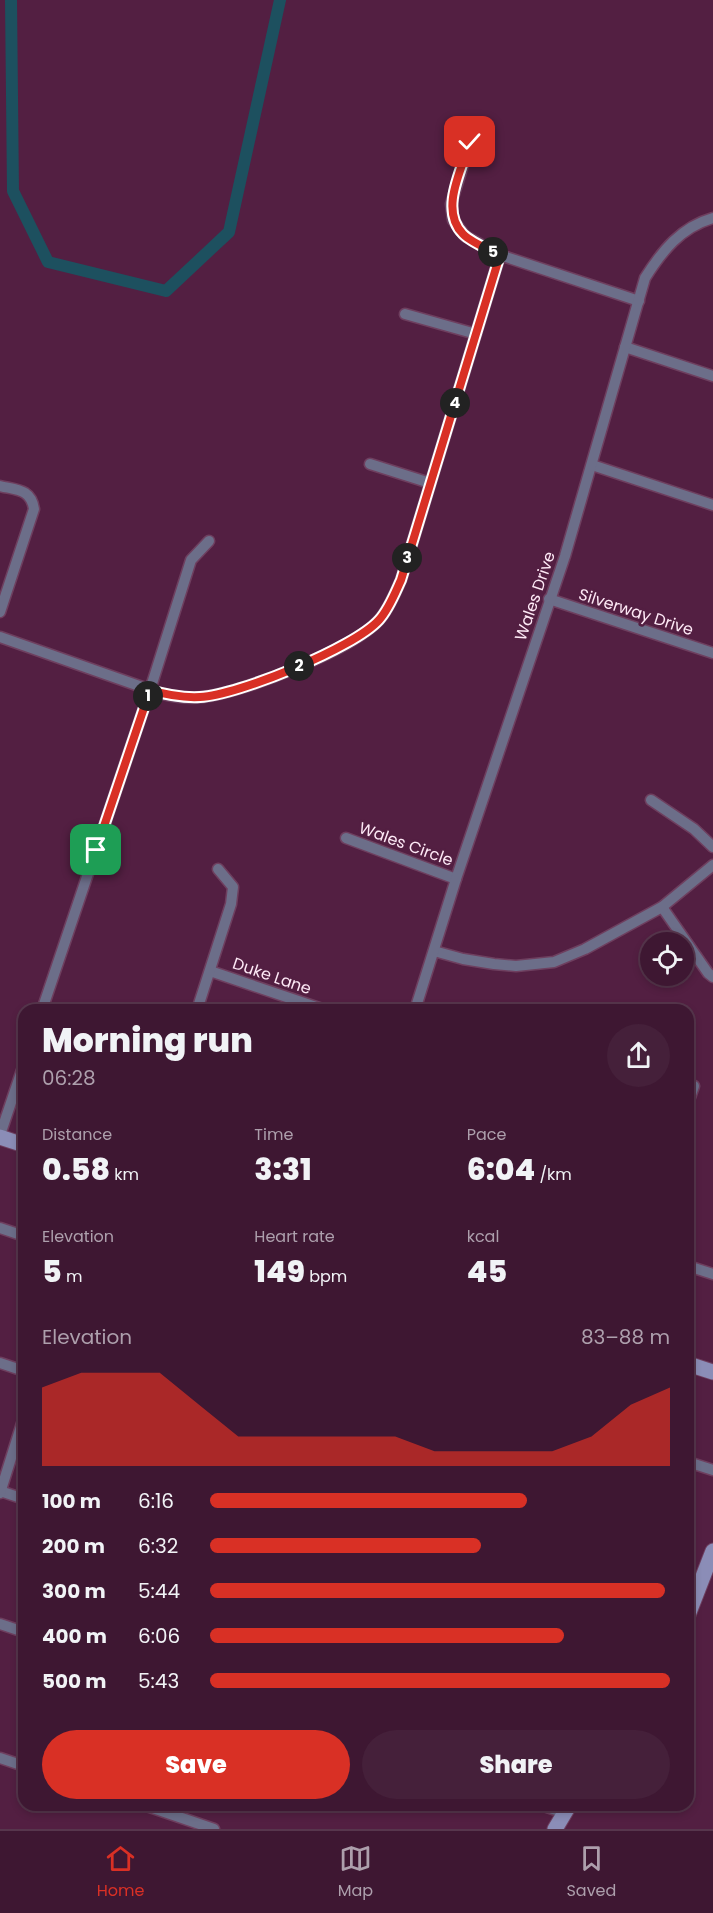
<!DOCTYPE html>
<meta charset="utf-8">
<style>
body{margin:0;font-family:Poppins,sans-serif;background:#45203a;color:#f1f3f6;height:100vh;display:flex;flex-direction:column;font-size:22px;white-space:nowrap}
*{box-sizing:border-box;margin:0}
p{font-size:20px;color:#ad9fac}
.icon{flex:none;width:33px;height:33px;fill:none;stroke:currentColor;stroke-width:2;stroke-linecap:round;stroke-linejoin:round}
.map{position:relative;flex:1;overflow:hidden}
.side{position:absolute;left:18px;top:1004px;width:676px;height:807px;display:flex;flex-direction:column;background:#3e1732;border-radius:18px;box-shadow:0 3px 9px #0003,0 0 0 2px #57364d}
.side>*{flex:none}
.tools{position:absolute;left:640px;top:932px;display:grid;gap:12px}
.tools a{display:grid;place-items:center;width:54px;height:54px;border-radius:50%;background:#3e1732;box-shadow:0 3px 9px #0003,0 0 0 2px #57364d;font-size:30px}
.pin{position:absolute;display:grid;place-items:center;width:51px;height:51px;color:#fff;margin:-26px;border-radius:12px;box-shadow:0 3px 9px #0006}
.km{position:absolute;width:30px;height:30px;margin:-15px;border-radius:50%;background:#222;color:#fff;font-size:16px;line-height:30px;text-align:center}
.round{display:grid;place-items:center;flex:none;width:63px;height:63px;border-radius:32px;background:#45203a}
.headline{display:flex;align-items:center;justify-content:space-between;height:102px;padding:0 24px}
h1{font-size:33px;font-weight:800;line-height:45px}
.figures{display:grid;grid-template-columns:repeat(3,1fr);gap:9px;height:102px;padding:6px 24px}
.figures div{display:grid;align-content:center}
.figures b{font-size:30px;font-weight:800}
.figures small{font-size:16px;font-weight:400}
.figures p{font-size:16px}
.chart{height:168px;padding:12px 24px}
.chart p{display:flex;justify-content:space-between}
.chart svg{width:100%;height:108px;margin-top:6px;fill:#d93025;opacity:.7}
.primary-button{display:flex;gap:12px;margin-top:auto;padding:12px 24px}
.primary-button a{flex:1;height:69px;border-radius:36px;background:#d93025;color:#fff;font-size:24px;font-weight:800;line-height:69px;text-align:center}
.primary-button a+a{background:#45203a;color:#f1f3f6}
ul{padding:0 24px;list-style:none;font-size:20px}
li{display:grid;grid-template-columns:96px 72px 1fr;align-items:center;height:45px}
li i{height:15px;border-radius:8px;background:#d93025}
.tab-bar{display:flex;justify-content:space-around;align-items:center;height:84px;border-top:2px solid #57364d;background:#3e1732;font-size:16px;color:#ad9fac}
.tab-bar a{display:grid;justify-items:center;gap:3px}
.tab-bar .selected{color:#d93025}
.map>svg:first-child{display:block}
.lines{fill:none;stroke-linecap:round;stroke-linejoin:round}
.canal{stroke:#1d505f;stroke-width:12}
.street-casing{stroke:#6e3f5f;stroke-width:13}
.secondary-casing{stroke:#6e3f5f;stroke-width:17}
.street{stroke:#6c6e89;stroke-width:10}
.secondary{stroke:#8b8db7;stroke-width:15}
.route-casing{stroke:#fff;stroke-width:12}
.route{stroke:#d93025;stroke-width:8}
.labels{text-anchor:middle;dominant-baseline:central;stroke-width:5;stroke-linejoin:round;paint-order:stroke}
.street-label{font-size:16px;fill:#fee9f6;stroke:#531f42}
</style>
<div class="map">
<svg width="713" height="1829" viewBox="0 0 713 1829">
<rect width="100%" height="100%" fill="#531f42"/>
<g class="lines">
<path class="canal" d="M 11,0 L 13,191 L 48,262 L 166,291 L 229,232 L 280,0"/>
<defs>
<g id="street">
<path d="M 470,142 L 451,204 L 453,220 L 465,236 L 500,255 L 639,301"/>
<path d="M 405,314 L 476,334"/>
<path d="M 625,347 L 713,376"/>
<path d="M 370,464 L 430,483"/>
<path d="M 592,465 L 713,505"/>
<path d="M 0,486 C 17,490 31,489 34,509 L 0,612"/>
<path d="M 549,599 L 713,653"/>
<path d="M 0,637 L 162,694 C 175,697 189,699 203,697 C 244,692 352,650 379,620 C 389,609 395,593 401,580 L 500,255"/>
<path d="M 651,800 L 694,829 L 713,847"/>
<path d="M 346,838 L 456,879"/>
<path d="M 662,907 L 708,973 L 713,977"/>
<path d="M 434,951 L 463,959 L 494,964 L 516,966 L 554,962 L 585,949 L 662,907 L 713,865"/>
<path d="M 210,971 L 325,1010"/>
<path d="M 42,1010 L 150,690 L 191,560 L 209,541"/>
<path d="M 197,1010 L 231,904 L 233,887 L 218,869"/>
<path d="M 415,1010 L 456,879 L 565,556 L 645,278 C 662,251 681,227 713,218"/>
<path d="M 688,1103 L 694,1086"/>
<path d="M 0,1135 L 24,1064"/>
<path d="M 0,1228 L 24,1236"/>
<path d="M 688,1266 L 713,1274"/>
<path d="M 0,1363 L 24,1371"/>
<path d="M 688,1462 L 713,1470"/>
<path d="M 0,1491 L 24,1499"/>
<path d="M 0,1493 L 24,1417"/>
<path d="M 0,1624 L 24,1632"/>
<path d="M 0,1758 L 24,1766"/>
<path d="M 141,1804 L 214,1829"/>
<path d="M 538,1804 L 565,1813"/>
</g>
<g id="secondary">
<path d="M 0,1137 L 24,1145"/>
<path d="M 688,1364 L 713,1372"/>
<path d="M 688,1615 L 713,1551"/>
<path d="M 555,1829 L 570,1804"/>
</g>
</defs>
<use href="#street" class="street-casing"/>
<use href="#secondary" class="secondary-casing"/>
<use href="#street" class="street"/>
<use href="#secondary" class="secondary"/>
</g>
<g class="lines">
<defs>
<path id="route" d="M 96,850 L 150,690 C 167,695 182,698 200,697 C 238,695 354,648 379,620 C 389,609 395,593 401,580 L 500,255 C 488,249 472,243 463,234 C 439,210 462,169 470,142"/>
</defs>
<use href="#route" class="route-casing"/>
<use href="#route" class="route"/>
</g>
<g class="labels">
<g class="street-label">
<text transform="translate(535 596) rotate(-71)">Wales Drive</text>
<text transform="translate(636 612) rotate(18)">Silverway Drive</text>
<text transform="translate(406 844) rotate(20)">Wales Circle</text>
<text transform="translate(272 976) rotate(19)">Duke Lane</text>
</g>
</g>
</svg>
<div class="tools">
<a><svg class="icon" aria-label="locate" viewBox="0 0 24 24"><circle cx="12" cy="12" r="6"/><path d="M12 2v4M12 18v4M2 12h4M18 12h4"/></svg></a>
</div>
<div class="pin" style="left:96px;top:850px;background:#1e9e55"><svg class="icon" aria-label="arrive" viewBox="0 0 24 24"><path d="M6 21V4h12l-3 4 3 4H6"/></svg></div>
<div class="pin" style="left:470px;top:142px;background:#d93025"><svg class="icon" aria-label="check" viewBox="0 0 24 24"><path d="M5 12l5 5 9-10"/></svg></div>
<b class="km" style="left:148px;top:696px">1</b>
<b class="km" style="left:299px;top:666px">2</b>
<b class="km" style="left:407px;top:558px">3</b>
<b class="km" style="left:455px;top:403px">4</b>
<b class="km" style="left:493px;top:252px">5</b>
<section class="side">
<div class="headline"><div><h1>Morning run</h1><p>06:28</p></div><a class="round"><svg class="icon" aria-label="share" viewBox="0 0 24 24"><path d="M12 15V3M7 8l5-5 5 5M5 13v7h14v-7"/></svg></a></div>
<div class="figures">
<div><p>Distance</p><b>0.58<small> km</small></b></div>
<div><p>Time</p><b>3:31</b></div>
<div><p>Pace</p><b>6:04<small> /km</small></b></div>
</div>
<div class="figures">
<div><p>Elevation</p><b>5<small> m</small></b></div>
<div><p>Heart rate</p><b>149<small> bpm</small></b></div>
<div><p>kcal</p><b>45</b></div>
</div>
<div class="chart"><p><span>Elevation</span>83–88 m</p>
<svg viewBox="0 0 160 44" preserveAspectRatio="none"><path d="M0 44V12L10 6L20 6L30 6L40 19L50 32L60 32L70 32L80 32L90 32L100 38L110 38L120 38L130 38L140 32L150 19L160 12V44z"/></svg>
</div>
<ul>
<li><b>100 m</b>6:16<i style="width:69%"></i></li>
<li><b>200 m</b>6:32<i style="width:59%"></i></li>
<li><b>300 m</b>5:44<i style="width:99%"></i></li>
<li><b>400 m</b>6:06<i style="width:77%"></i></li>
<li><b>500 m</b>5:43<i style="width:100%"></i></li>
</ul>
<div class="primary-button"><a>Save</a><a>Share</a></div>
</section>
</div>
<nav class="tab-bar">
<a class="selected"><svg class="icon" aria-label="home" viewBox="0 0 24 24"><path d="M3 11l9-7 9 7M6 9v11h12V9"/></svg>Home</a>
<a><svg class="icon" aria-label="map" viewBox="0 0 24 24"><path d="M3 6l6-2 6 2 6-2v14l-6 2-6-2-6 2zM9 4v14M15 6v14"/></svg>Map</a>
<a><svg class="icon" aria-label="saved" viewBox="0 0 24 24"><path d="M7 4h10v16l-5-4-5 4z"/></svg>Saved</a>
</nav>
